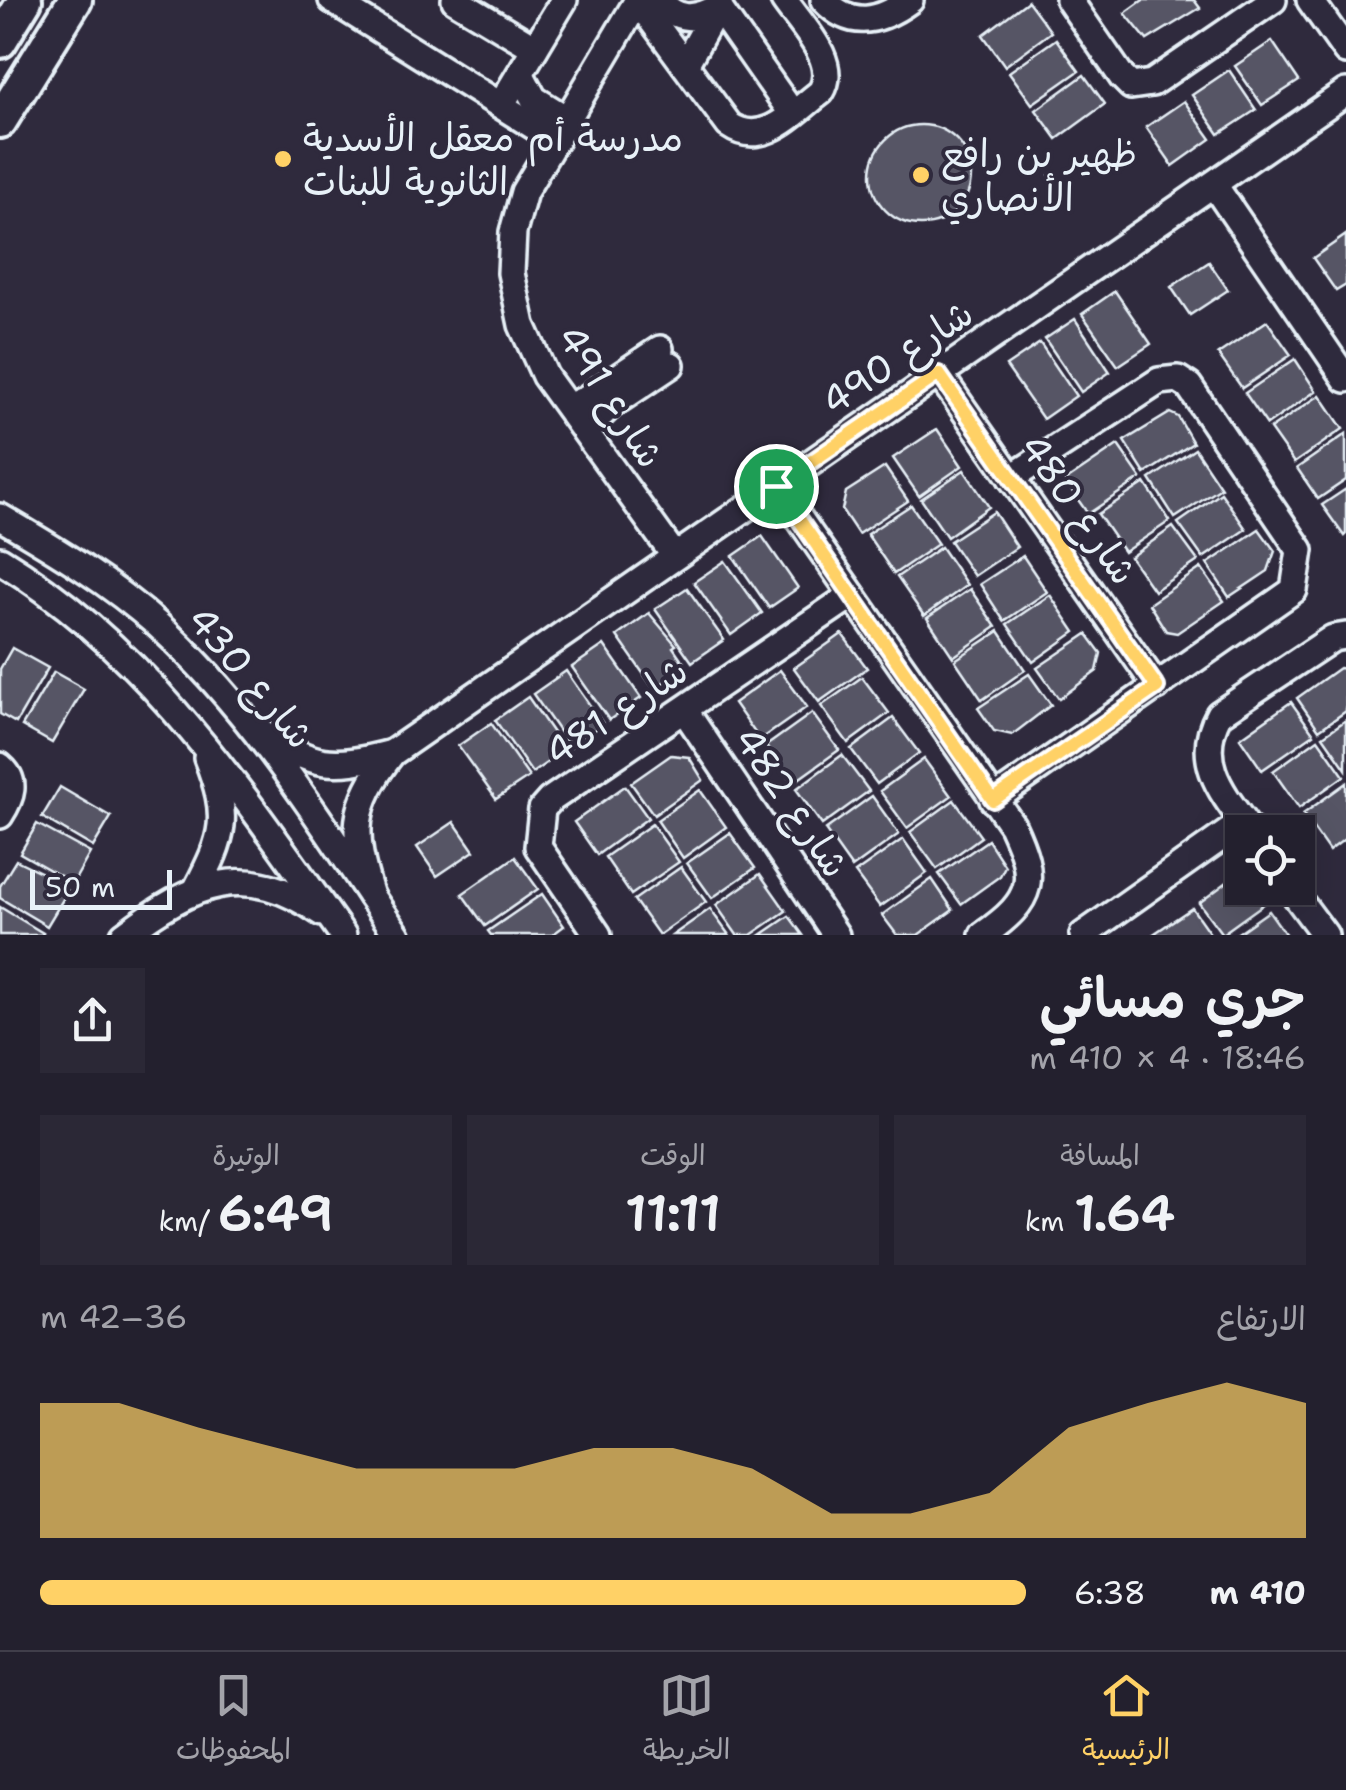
<!DOCTYPE html>
<html lang="ar">
<meta charset="utf-8">
<style>
body{margin:0;font-family:"Shantell Sans","Playpen Sans Arabic",sans-serif;background:#2b2836;color:#f1f3f6;direction:rtl;height:100vh;display:flex;flex-direction:column;font-size:38px;white-space:nowrap}
*{box-sizing:border-box;margin:0}
p{font-size:32px;color:#a3a3aa}
.icon{flex:none;width:55px;height:55px;fill:none;stroke:currentColor;stroke-width:2;stroke-linecap:round;stroke-linejoin:round}
.map{position:relative;height:935px;overflow:hidden;direction:ltr}
.sheet{display:flex;flex-direction:column;background:#23202e;flex:1}
.sheet>*{flex:none}
.buttons{position:absolute;left:1225px;top:815px;display:grid;gap:20px}
.buttons a{display:grid;place-items:center;width:90px;height:90px;border-radius:0px;background:#23202e;box-shadow:0 10px 40px #0002,0 0 0 2px #403e4a;font-size:50px}
.scale{position:absolute;left:30px;bottom:25px;width:142px;box-sizing:border-box;padding-left:10px;border:5px solid #e8f1f8;border-top:0;font-size:28px;line-height:35px;white-space:nowrap;color:#e8f1f8;-webkit-text-stroke:8px #2f2a3d;paint-order:stroke}
.pin{position:absolute;display:grid;place-items:center;width:85px;height:85px;color:#fff;margin:-42px;border:5px solid #fff;border-radius:50%;box-shadow:0 2px 10px #0007}
.round{display:grid;place-items:center;flex:none;width:105px;height:105px;border-radius:0px;background:#2b2836}
.head{display:flex;align-items:center;justify-content:space-between;height:170px;padding:0 40px}
h1{font-size:55px;font-weight:600;line-height:75px}
.figures{display:grid;grid-template-columns:repeat(3,1fr);gap:15px;height:170px;padding:10px 40px}
.figures div{display:grid;align-content:center;border-radius:0px;background:#2b2836;text-align:center}
.figures b{font-size:50px;font-weight:600}
.figures small{font-size:28px;font-weight:400}
.figures p{font-size:28px}
.chart{height:280px;padding:20px 40px}
.chart p{display:flex;justify-content:space-between}
.chart svg{width:100%;height:180px;margin-top:10px;fill:#ffd166;opacity:.7}
ul{padding:0 40px;list-style:none;font-size:32px}
li{display:grid;grid-template-columns:160px 120px 1fr;align-items:center;height:75px}
li i{height:25px;border-radius:12px;background:#ffd166}
.tabs{display:flex;justify-content:space-around;align-items:center;height:140px;border-top:2px solid #403e4a;background:#23202e;font-size:28px;color:#a3a3aa}
.tabs a{display:grid;justify-items:center;gap:5px}
.tabs .active{color:#ffd166}
.map>svg:first-child{display:block}
.building{fill:#575565;stroke:#e8f1f8;stroke-width:2.5}
.lines{fill:none;stroke-linecap:round;stroke-linejoin:round}
.minor-casing{stroke:#e8f1f8;stroke-width:32}
.major-casing{stroke:#e8f1f8;stroke-width:40}
.minor{stroke:#2f2a3d;stroke-width:25}
.major{stroke:#2f2a3d;stroke-width:32}
.route-casing{stroke:#fff;stroke-width:20}
.route{stroke:#ffd166;stroke-width:12}
.poi-dot{fill:#ffd166;stroke:#2f2a3d;stroke-width:4}
.labels{text-anchor:middle;dominant-baseline:central;stroke-width:8;stroke-linejoin:round;paint-order:stroke}
.poi-label{font-size:38px;fill:#e8f1f8;stroke:#2f2a3d;text-anchor:start}
.street-label{font-size:38px;fill:#e8f1f8;stroke:#2f2a3d}
</style>
<div class="map">
<svg width="1346" height="935" viewBox="0 0 1346 935">
<rect width="100%" height="100%" fill="#2f2a3d"/>
<filter id="ink" filterUnits="userSpaceOnUse"><feTurbulence type="fractalNoise" baseFrequency=".01" numOctaves="2"/><feDisplacementMap in="SourceGraphic" scale="20" xChannelSelector="R" yChannelSelector="G"/><feConvolveMatrix kernelMatrix="1 2 1 2 8 2 1 2 1" color-interpolation-filters="sRGB"/></filter>
<g filter="url(#ink)">
<g class="building">
<path d="M 1143,0 L 1194,0 L 1200,8 L 1147,40 L 1125,13 Z"/>
<path d="M 1028,1 L 1051,32 L 1005,66 L 983,35 Z"/>
<path d="M 1056,39 L 1079,71 L 1032,104 L 1009,72 Z"/>
<path d="M 1272,41 L 1299,81 L 1262,105 L 1235,66 Z"/>
<path d="M 1229,70 L 1256,110 L 1219,134 L 1192,95 Z"/>
<path d="M 1084,75 L 1105,104 L 1057,139 L 1036,110 Z"/>
<path d="M 1184,101 L 1211,139 L 1173,166 L 1146,127 Z"/>
<circle cx="921" cy="175" r="50"/>
<path d="M 1346,235 L 1346,285 L 1336,291 L 1313,258 Z"/>
<path d="M 1209,262 L 1228,290 L 1190,315 L 1171,287 Z"/>
<path d="M 1115,291 L 1151,344 L 1118,366 L 1082,314 Z"/>
<path d="M 1075,319 L 1110,372 L 1081,392 L 1045,339 Z"/>
<path d="M 1267,321 L 1291,355 L 1242,388 L 1218,354 Z"/>
<path d="M 1040,343 L 1076,396 L 1043,419 L 1006,366 Z"/>
<path d="M 1295,359 L 1316,391 L 1267,425 L 1245,393 Z"/>
<path d="M 1320,395 L 1343,429 L 1294,463 L 1270,429 Z"/>
<path d="M 1170,413 L 1178,417 L 1193,443 L 1145,474 L 1124,441 Z"/>
<path d="M 937,429 L 962,466 L 919,496 L 893,458 Z"/>
<path d="M 1346,434 L 1346,480 L 1318,499 L 1297,468 Z"/>
<path d="M 1118,445 L 1141,478 L 1088,514 L 1065,481 Z"/>
<path d="M 1195,449 L 1221,488 L 1175,518 L 1150,479 Z"/>
<path d="M 885,467 L 908,501 L 858,534 L 842,510 L 846,492 Z"/>
<path d="M 964,470 L 989,507 L 947,537 L 921,499 Z"/>
<path d="M 1145,483 L 1170,521 L 1124,552 L 1098,514 Z"/>
<path d="M 1346,489 L 1346,534 L 1344,536 L 1322,505 Z"/>
<path d="M 1221,493 L 1246,529 L 1203,558 L 1178,523 Z"/>
<path d="M 911,505 L 938,544 L 894,574 L 867,534 Z"/>
<path d="M 994,512 L 1017,547 L 974,576 L 950,541 Z"/>
<path d="M 1173,527 L 1198,561 L 1154,591 L 1130,557 Z"/>
<path d="M 1259,529 L 1275,551 L 1268,571 L 1229,597 L 1207,564 Z"/>
<path d="M 762,536 L 798,588 L 769,608 L 733,556 Z"/>
<path d="M 941,547 L 967,585 L 924,616 L 897,577 Z"/>
<path d="M 1023,556 L 1047,592 L 1004,621 L 980,584 Z"/>
<path d="M 725,561 L 762,613 L 731,635 L 694,582 Z"/>
<path d="M 1201,568 L 1224,601 L 1177,633 L 1166,631 L 1149,604 Z"/>
<path d="M 687,588 L 724,640 L 692,662 L 655,609 Z"/>
<path d="M 970,589 L 996,627 L 953,657 L 927,618 Z"/>
<path d="M 1050,595 L 1075,632 L 1033,662 L 1007,624 Z"/>
<path d="M 649,613 L 676,645 L 673,647 L 686,666 L 654,689 L 617,636 Z"/>
<path d="M 999,631 L 1025,670 L 982,700 L 955,660 Z"/>
<path d="M 842,634 L 867,668 L 819,702 L 794,668 Z"/>
<path d="M 1087,634 L 1101,653 L 1097,671 L 1059,699 L 1037,668 Z"/>
<path d="M 604,645 L 641,698 L 609,720 L 572,667 Z"/>
<path d="M 12,648 L 48,668 L 16,723 L 0,714 L 0,669 Z"/>
<path d="M 1339,668 L 1346,669 L 1346,711 L 1319,730 L 1297,698 Z"/>
<path d="M 780,670 L 807,707 L 760,740 L 734,703 Z"/>
<path d="M 566,671 L 603,724 L 570,747 L 533,694 Z"/>
<path d="M 54,672 L 84,689 L 52,743 L 22,726 Z"/>
<path d="M 1029,674 L 1051,705 L 1012,735 L 994,731 L 978,708 Z"/>
<path d="M 862,677 L 889,713 L 848,743 L 821,706 Z"/>
<path d="M 528,697 L 565,750 L 532,773 L 495,720 Z"/>
<path d="M 1291,702 L 1314,734 L 1262,770 L 1240,738 Z"/>
<path d="M 812,713 L 839,750 L 793,783 L 766,746 Z"/>
<path d="M 893,718 L 919,753 L 877,784 L 851,749 Z"/>
<path d="M 1346,720 L 1346,769 L 1323,736 Z"/>
<path d="M 491,723 L 529,777 L 496,799 L 458,746 Z"/>
<path d="M 1318,739 L 1344,776 L 1299,808 L 1273,771 Z"/>
<path d="M 671,755 L 689,757 L 703,780 L 654,815 L 631,783 Z"/>
<path d="M 842,755 L 869,791 L 822,825 L 796,789 Z"/>
<path d="M 924,759 L 951,796 L 907,828 L 880,791 Z"/>
<path d="M 1346,783 L 1346,838 L 1329,851 L 1303,814 Z"/>
<path d="M 625,786 L 648,818 L 597,855 L 574,822 Z"/>
<path d="M 60,787 L 111,817 L 93,847 L 42,817 Z"/>
<path d="M 700,790 L 726,827 L 683,858 L 657,820 Z"/>
<path d="M 872,796 L 899,834 L 852,868 L 825,830 Z"/>
<path d="M 954,800 L 981,837 L 937,869 L 910,832 Z"/>
<path d="M 454,822 L 474,851 L 437,876 L 417,847 Z"/>
<path d="M 37,824 L 90,853 L 73,883 L 20,853 Z"/>
<path d="M 652,824 L 679,862 L 631,895 L 605,857 Z"/>
<path d="M 730,833 L 755,868 L 712,898 L 687,863 Z"/>
<path d="M 903,839 L 927,873 L 880,907 L 855,873 Z"/>
<path d="M 988,840 L 1005,866 L 1000,876 L 961,904 L 939,874 Z"/>
<path d="M 515,857 L 538,889 L 485,926 L 462,894 Z"/>
<path d="M 16,860 L 55,879 L 68,891 L 47,926 L 0,898 L 0,886 Z"/>
<path d="M 681,867 L 706,902 L 659,935 L 634,900 Z"/>
<path d="M 1242,871 L 1242,888 L 1264,888 L 1272,898 L 1222,934 L 1199,903 Z"/>
<path d="M 760,874 L 786,911 L 751,935 L 737,935 L 716,905 Z"/>
<path d="M 932,879 L 953,910 L 918,935 L 897,935 L 882,915 Z"/>
<path d="M 542,894 L 564,926 L 552,935 L 491,935 L 488,931 Z"/>
<path d="M 0,907 L 43,933 L 42,935 L 0,935 Z"/>
<path d="M 1192,908 L 1211,935 L 1152,935 Z"/>
<path d="M 710,909 L 729,935 L 673,935 Z"/>
<path d="M 1269,911 L 1286,935 L 1235,935 Z"/>
<path d="M 789,916 L 803,935 L 761,935 Z"/>
</g>
<g class="lines">
<defs>
<g id="minor">
<path d="M 332,0 L 556,140"/>
<path d="M 455,0 L 535,48"/>
<path d="M 637,0 L 729,125 C 763,149 794,112 821,92 C 840,62 800,24 784,0"/>
<path d="M 638,0 L 524,192 L 513,232 L 511,273 L 522,325 L 545,376 L 674,555"/>
<path d="M 660,0 C 676,22 697,20 718,7 L 792,113"/>
<path d="M 824,0 C 851,29 880,22 910,0"/>
<path d="M 1069,0 L 1122,77 L 1131,86 L 1152,83 L 1273,0"/>
<path d="M 1310,0 L 1346,51"/>
<path d="M 685,65 L 719,4"/>
<path d="M 521,75 L 534,99 L 568,120"/>
<path d="M 501,105 L 564,0"/>
<path d="M 1214,185 L 1346,379"/>
<path d="M 939,374 L 1157,687"/>
<path d="M 568,407 L 584,400 L 660,349"/>
<path d="M 585,430 L 611,405 L 671,365"/>
<path d="M 776,485 L 1012,825 C 1037,879 1035,899 983,935"/>
<path d="M 0,517 C 55,549 111,583 158,625 C 254,712 325,828 397,935"/>
<path d="M 0,560 C 151,652 243,795 343,935"/>
<path d="M 685,711 L 836,935"/>
<path d="M 261,732 C 315,767 330,769 392,753"/>
<path d="M 0,766 C 18,781 11,798 0,815"/>
<path d="M 993,800 L 1294,590 L 1300,550 L 1189,386 L 1178,379 L 1159,381 L 1011,478"/>
<path d="M 1251,832 C 1223,794 1193,761 1219,714 L 1333,638 L 1346,636"/>
<path d="M 1290,888 L 1325,935"/>
<path d="M 196,890 C 225,835 230,817 207,758"/>
<path d="M 371,896 C 351,833 351,806 392,753 L 1346,92"/>
<path d="M 124,935 C 194,882 245,860 322,913"/>
<path d="M 598,935 L 538,847 L 542,809 L 550,800 L 852,595"/>
<path d="M 1083,935 L 1243,822"/>
</g>
<g id="major">
<path d="M 0,41 L 25,0"/>
<path d="M 0,121 L 75,0"/>
</g>
</defs>
<use href="#minor" class="minor-casing"/>
<use href="#major" class="major-casing"/>
<use href="#minor" class="minor"/>
<use href="#major" class="major"/>
</g>
</g>
<g class="lines" filter="url(#ink)">
<defs>
<path id="route" d="M 939,374 L 1157,687 L 993,800 L 776,486 Z"/>
</defs>
<use href="#route" class="route-casing"/>
<use href="#route" class="route"/>
</g>
<g class="poi-dot">
<circle cx="283" cy="159" r="10"/>
<circle cx="921" cy="175" r="10"/>
</g>
<g class="labels">
<g class="poi-label">
<text x="303" y="137">مدرسة أم معقل الأسدية<tspan x="303" dy="44">الثانوية للبنات</tspan></text>
<text x="941" y="153">ظهير بن رافع<tspan x="941" dy="44">الأنصاري</tspan></text>
</g>
<g class="street-label">
<text transform="translate(897 357) rotate(-34)">شارع 490</text>
<text transform="translate(611 396) rotate(57)">شارع 491</text>
<text transform="translate(1079 509) rotate(55)">شارع 480</text>
<text transform="translate(251 677) rotate(50)">شارع 430</text>
<text transform="translate(616 711) rotate(-34)">شارع 481</text>
<text transform="translate(792 802) rotate(56)">شارع 482</text>
</g>
</g>
</svg>
<div class="buttons">
<a><svg class="icon" aria-label="locate" viewBox="0 0 24 24"><circle cx="12" cy="12" r="6"/><path d="M12 2v4M12 18v4M2 12h4M18 12h4"/></svg></a>
</div>
<div class="scale">50 m</div>
<div class="pin" style="left:776px;top:486px;background:#1e9e55"><svg class="icon" aria-label="arrive" viewBox="0 0 24 24"><path d="M6 21V4h12l-3 4 3 4H6"/></svg></div>
</div>
<section class="sheet">
<div class="head"><div><h1>جري مسائي</h1><p>18:46 · 4 × 410 m</p></div><a class="round"><svg class="icon" aria-label="share" viewBox="0 0 24 24"><path d="M12 15V3M7 8l5-5 5 5M5 13v7h14v-7"/></svg></a></div>
<div class="figures">
<div><p>المسافة</p><b>1.64<small> km</small></b></div>
<div><p>الوقت</p><b>11:11</b></div>
<div><p>الوتيرة</p><b>6:49<small> /km</small></b></div>
</div>
<div class="chart"><p><span>الارتفاع</span>36–42 m</p>
<svg viewBox="0 0 160 44" preserveAspectRatio="none"><path d="M0 44V11L10 11L20 17L30 22L40 27L50 27L60 27L70 22L80 22L90 27L100 38L110 38L120 33L130 17L140 11L150 6L160 11V44z"/></svg>
</div>
<ul>
<li><b>410 m</b>6:38<i style="width:100%"></i></li>
</ul>
</section>
<nav class="tabs">
<a class="active"><svg class="icon" aria-label="home" viewBox="0 0 24 24"><path d="M3 11l9-7 9 7M6 9v11h12V9"/></svg>الرئيسية</a>
<a><svg class="icon" aria-label="map" viewBox="0 0 24 24"><path d="M3 6l6-2 6 2 6-2v14l-6 2-6-2-6 2zM9 4v14M15 6v14"/></svg>الخريطة</a>
<a><svg class="icon" aria-label="saved" viewBox="0 0 24 24"><path d="M7 4h10v16l-5-4-5 4z"/></svg>المحفوظات</a>
</nav>
